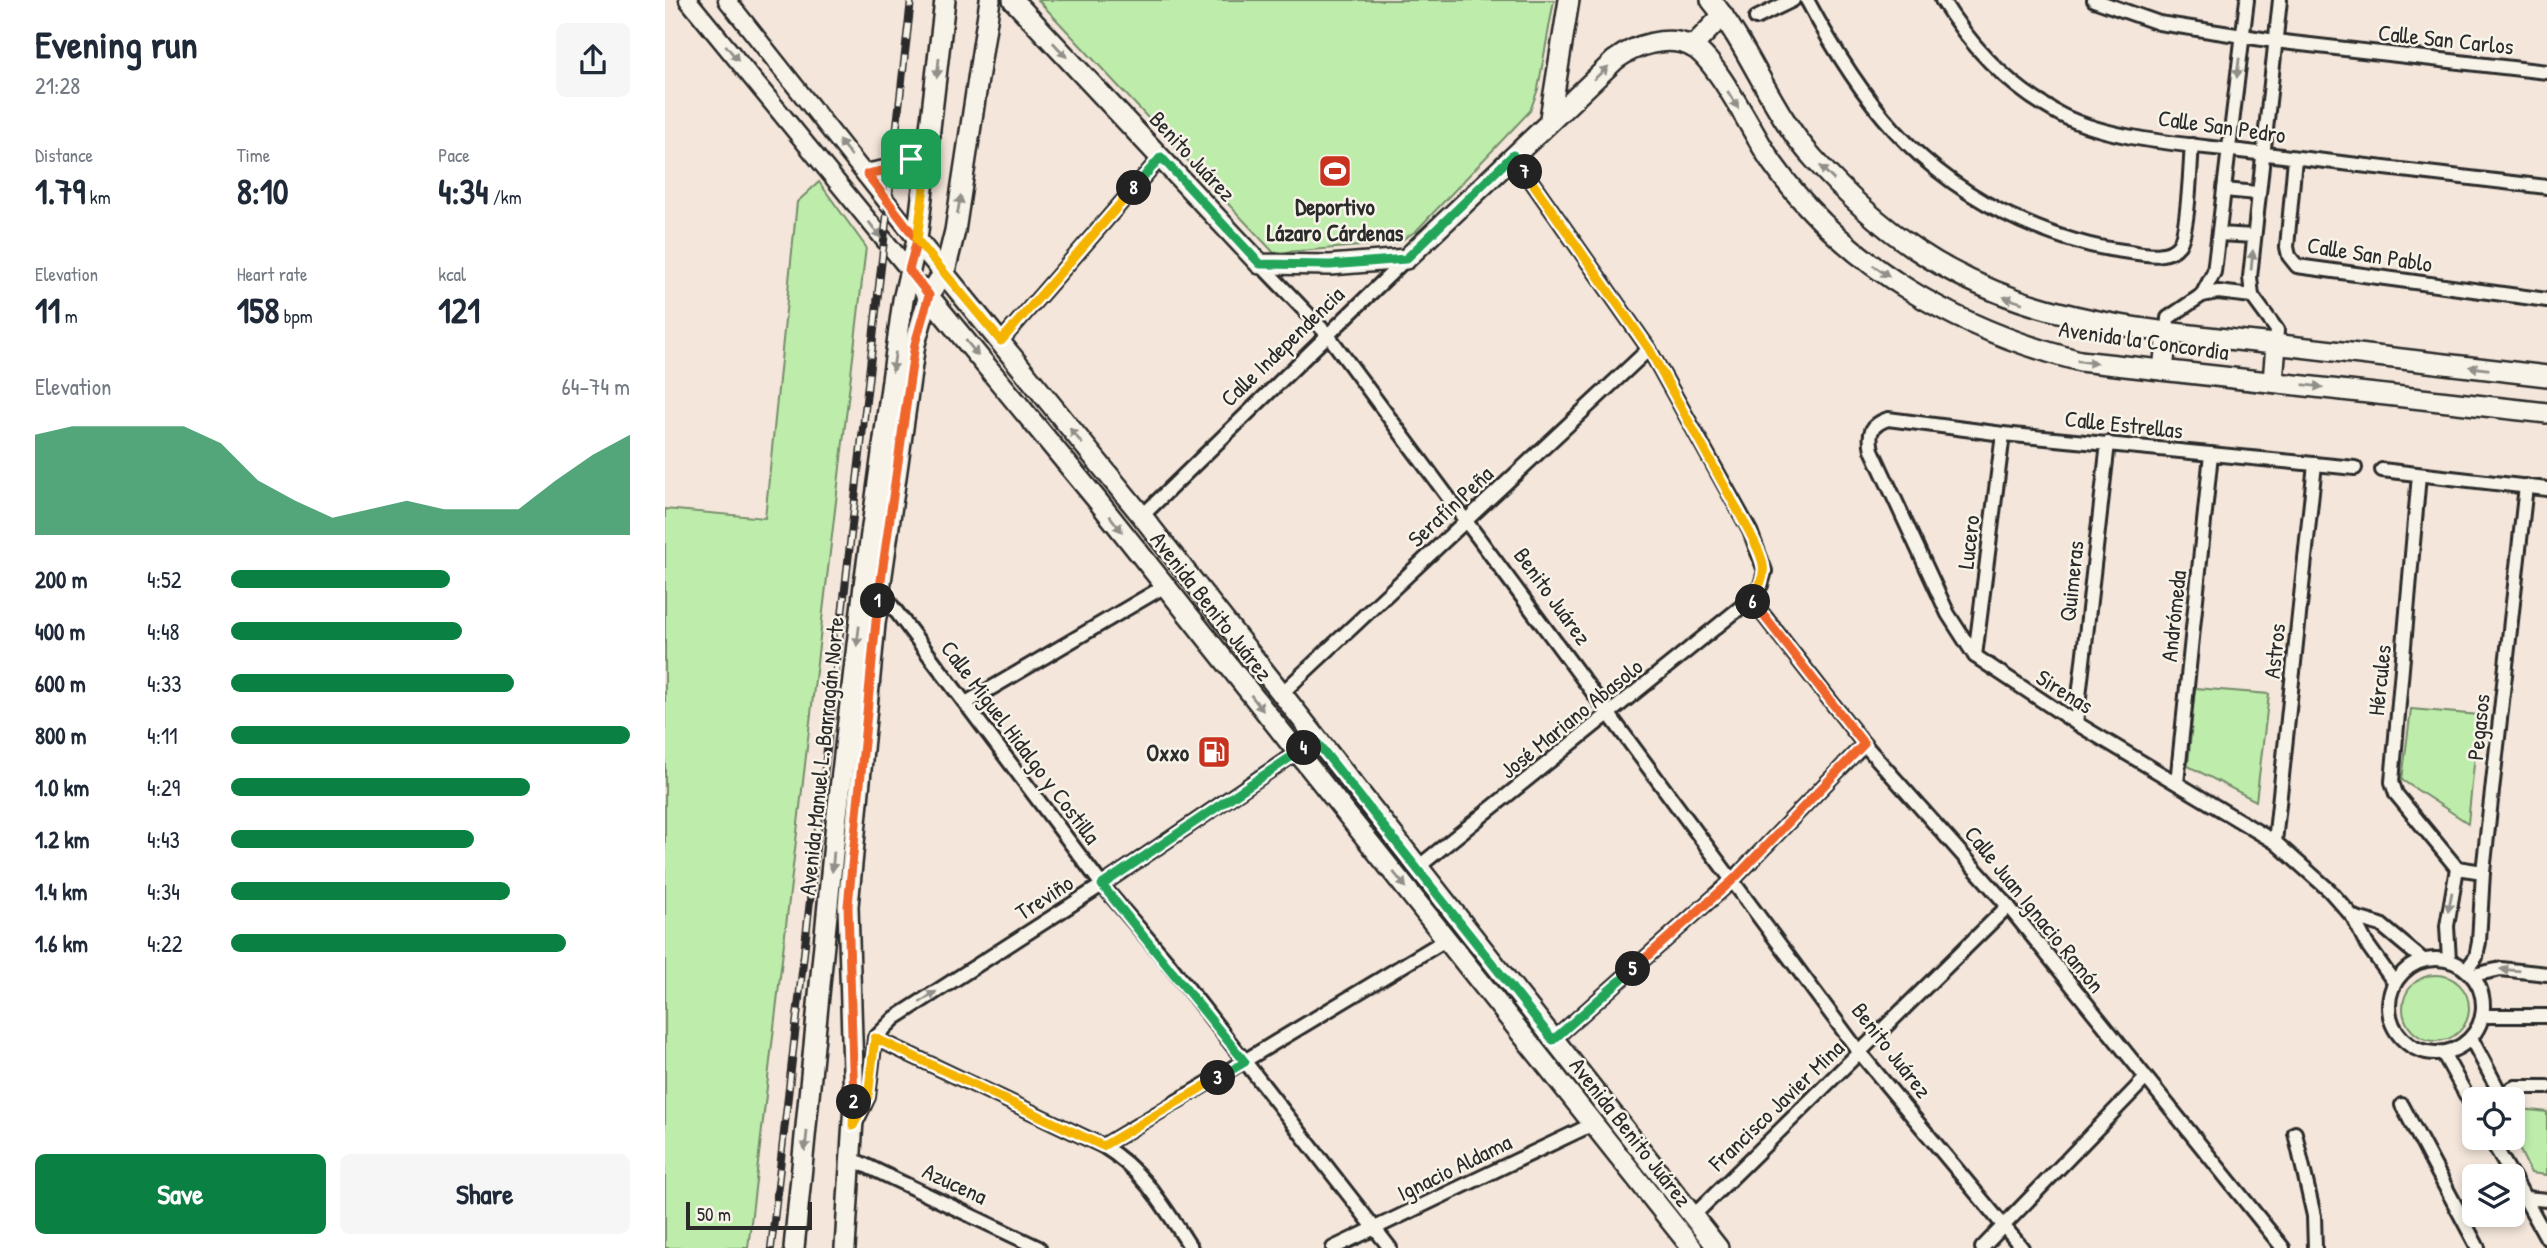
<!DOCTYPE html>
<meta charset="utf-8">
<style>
body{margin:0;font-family:"Patrick Hand",sans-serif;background:#f6f6f7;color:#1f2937;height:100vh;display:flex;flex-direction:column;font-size:26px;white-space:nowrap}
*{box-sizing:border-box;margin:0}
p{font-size:23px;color:#747a83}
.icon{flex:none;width:38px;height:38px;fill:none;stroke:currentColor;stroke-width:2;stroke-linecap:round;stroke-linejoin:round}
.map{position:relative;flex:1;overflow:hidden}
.details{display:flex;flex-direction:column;background:#fff;width:665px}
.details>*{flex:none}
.fabs{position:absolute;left:1797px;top:1087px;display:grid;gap:14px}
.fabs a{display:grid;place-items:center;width:63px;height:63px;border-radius:10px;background:#fff;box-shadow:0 4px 10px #0003;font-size:35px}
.scale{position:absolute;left:21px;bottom:18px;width:126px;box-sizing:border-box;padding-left:7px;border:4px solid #2b2b2b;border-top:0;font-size:19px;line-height:24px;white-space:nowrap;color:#2b2b2b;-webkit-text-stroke:5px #f7f3e8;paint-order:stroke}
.pin{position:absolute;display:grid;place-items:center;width:60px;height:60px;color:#fff;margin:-30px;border-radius:14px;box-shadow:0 4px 10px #0006}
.km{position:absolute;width:35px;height:35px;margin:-18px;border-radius:50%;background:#222;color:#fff;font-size:19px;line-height:35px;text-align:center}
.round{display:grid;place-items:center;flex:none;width:74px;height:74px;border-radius:10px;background:#f6f6f7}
.overview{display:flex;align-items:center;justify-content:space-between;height:119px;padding:0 35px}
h1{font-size:38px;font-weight:700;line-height:52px}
.stats{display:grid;grid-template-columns:repeat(3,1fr);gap:10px;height:119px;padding:7px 35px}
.stats div{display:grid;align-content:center}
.stats b{font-size:35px;font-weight:700}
.stats small{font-size:19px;font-weight:400}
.stats p{font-size:19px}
.chart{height:196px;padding:14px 35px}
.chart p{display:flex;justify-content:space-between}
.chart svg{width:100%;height:126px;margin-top:7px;fill:#0b8043;opacity:.7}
.button{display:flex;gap:14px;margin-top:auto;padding:14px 35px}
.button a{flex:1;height:80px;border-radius:10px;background:#0b8043;color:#fff;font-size:28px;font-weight:700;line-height:80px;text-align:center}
.button a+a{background:#f6f6f7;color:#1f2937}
ul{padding:0 35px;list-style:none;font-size:23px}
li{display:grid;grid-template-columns:112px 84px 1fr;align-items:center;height:52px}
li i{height:18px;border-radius:9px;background:#0b8043}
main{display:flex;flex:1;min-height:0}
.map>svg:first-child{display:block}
.green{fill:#beedab;stroke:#748c6b;stroke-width:2}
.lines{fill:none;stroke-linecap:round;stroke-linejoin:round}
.minor-casing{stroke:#2b2b2b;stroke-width:18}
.tertiary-casing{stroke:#2b2b2b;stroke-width:21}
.secondary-casing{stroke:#2b2b2b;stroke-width:24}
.minor{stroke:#f7f3e8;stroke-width:12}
.tertiary{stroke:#f7f3e8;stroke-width:16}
.secondary{stroke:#f7f3e8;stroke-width:19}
.rail-casing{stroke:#2b2b2b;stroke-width:8}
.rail{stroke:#f7f3e8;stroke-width:5;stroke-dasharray:16;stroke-linecap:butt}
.oneway{fill:#918f8a}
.split-1-casing{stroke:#fff;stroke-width:14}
.split-2-casing{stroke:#fff;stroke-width:14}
.split-3-casing{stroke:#fff;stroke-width:14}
.split-4-casing{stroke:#fff;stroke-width:14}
.split-5-casing{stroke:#fff;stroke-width:14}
.split-6-casing{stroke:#fff;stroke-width:14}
.split-7-casing{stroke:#fff;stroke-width:14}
.split-8-casing{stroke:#fff;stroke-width:14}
.split-9-casing{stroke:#fff;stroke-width:14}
.split-1{stroke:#f0652b;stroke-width:9}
.split-2{stroke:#f0652b;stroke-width:9}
.split-3{stroke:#f5b400;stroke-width:9}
.split-4{stroke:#22a559;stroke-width:9}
.split-5{stroke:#22a559;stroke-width:9}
.split-6{stroke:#f0652b;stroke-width:9}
.split-7{stroke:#f5b400;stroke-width:9}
.split-8{stroke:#22a559;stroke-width:9}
.split-9{stroke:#f5b400;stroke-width:9}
.labels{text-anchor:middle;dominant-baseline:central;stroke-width:5;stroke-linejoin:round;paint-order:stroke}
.street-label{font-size:23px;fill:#2b2b2b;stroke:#f7f3e8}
.poi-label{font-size:23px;font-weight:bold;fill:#2b2b2b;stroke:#f7f3e8}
</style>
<main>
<section class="details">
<div class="overview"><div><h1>Evening run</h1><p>21:28</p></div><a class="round"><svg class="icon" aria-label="share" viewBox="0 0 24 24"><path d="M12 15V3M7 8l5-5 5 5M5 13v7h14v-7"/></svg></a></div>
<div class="stats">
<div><p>Distance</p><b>1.79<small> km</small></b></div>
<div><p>Time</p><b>8:10</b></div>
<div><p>Pace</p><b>4:34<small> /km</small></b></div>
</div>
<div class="stats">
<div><p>Elevation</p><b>11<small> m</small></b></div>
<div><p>Heart rate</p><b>158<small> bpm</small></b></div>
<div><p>kcal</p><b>121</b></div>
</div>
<div class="chart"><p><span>Elevation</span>64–74 m</p>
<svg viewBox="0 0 160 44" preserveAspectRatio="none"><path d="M0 44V9L10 6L20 6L30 6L40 6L50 12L60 25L70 32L80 38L90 35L100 32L110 35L120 35L130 35L140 25L150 16L160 9V44z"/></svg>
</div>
<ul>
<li><b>200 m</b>4:52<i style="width:55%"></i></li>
<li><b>400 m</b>4:48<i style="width:58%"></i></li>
<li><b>600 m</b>4:33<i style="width:71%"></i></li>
<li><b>800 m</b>4:11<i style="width:100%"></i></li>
<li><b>1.0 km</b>4:29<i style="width:75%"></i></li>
<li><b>1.2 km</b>4:43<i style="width:61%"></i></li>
<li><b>1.4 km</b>4:34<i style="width:70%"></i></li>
<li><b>1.6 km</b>4:22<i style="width:84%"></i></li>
</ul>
<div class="button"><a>Save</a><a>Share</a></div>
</section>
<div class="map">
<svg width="1882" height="1248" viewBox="0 0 1882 1248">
<rect width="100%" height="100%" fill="#f4e6da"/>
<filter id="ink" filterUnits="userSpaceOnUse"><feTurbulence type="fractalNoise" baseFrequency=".0143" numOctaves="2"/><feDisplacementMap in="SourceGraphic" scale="14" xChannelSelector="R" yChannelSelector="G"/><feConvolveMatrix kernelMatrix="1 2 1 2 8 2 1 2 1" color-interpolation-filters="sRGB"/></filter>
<g filter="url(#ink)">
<g class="green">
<path d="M 373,0 L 889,0 L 873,89 L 865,111 L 751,231 L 732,243 L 609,253 Z"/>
<path d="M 154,182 L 201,247 L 83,1248 L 0,1248 L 0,509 L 100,518 L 132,202 Z"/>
<path d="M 1530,688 L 1604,694 L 1591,801 L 1523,766 Z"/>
<path d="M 1746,709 L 1814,715 L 1803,823 L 1737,780 Z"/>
<circle cx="1771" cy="1008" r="33"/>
<path d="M 1848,1108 L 1882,1112 L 1882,1175 L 1866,1173 L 1848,1136 Z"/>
</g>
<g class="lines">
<defs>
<g id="minor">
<path d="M 1142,0 C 1195,99 1251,174 1356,221 C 1388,235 1423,247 1458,251 C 1475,253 1502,261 1514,245 C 1524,230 1525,165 1527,145"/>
<path d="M 1277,0 C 1305,45 1342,85 1389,111 C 1438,140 1519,144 1575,151 C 1678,163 1780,175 1882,187"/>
<path d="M 1429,0 L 1494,23 L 1610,41 L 1882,72"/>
<path d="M 1091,18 L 1128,0"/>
<path d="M 1630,158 L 1622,247 L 1624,256 L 1632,266 L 1882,300"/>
<path d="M 1559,190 L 1592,193"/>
<path d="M 1554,234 L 1589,236"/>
<path d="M 595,264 L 663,335 L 1195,1053 L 1357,1248"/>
<path d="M 1537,295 L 1553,292 L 1587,296"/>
<path d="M 1502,333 L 1503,318 L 1537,295 L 1549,272 L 1582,0"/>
<path d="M 336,341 L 496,157"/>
<path d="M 1611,345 L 1612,330 L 1587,296 L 1585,277 L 1615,0"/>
<path d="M 1690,468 L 1338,434 L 1223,419 C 1206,425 1203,432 1207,450 L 1283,614 L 1310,656 L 1411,723 L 1610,842 L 1664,890 L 1688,917 L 1701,943 L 1729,982"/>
<path d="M 1717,470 L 1882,489"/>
<path d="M 1754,475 L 1727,782 L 1731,794 L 1792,868 L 1818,872"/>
<path d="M 477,516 L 741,259"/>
<path d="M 215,590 L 437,885 L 501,960 L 725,1248"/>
<path d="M 1086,599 L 1199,744 L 1343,906 L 1618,1248"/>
<path d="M 1310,656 L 1338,434"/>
<path d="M 616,694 L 984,349"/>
<path d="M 301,703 L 500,586"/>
<path d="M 1411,723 L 1443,443"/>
<path d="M 1512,783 L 1546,454"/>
<path d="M 1610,842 L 1650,464"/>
<path d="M 752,868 L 1086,599 L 1096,585 L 1100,571 L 1085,531 L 984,349 L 848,155"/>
<path d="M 1688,917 L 1716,925 L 1758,960"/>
<circle cx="1771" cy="1006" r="47"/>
<path d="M 1784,960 L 1782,926 L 1792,868"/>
<path d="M 1802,969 L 1811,957 L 1814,942 L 1818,872 L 1861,486"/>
<path d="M 1808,975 L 1836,969 L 1882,974"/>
<path d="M 1818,1016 L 1882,1016"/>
<path d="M 210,1038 L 438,1146 C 479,1171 500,1208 526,1248"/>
<path d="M 1806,1038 L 1835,1093"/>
<path d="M 888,1040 L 1068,880 L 1199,744"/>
<path d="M 1778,1053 L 1810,1111"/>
<path d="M 1827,1099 L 1850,1087 L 1882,1087"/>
<path d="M 1737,1105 L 1813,1248"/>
<path d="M 190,1124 L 203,1097 L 210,1038 L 230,1018 L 437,885 L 650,740"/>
<path d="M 1630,1133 L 1649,1216 L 1650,1248"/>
<path d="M 1825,1138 L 1847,1176"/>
<path d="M 438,1146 L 782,939"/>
<path d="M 187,1159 L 374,1248"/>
<path d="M 1848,1177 L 1882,1238"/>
<path d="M 1860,1198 L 1882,1200"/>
<path d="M 1028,1216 L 1343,906"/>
<path d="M 668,1248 L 928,1124"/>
<path d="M 1317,1248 L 1480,1079"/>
</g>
<g id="tertiary">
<path d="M 23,0 L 244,270"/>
<path d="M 62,0 L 252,240"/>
</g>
<g id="secondary">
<path d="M 348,0 L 595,264 L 665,265 L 741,259 L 950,60 C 970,45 1002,35 1026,46 C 1052,58 1089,137 1108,164 C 1182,268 1294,330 1415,361 L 1882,413"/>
<path d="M 1046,0 C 1086,49 1106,112 1149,159 C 1287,313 1416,324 1609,344 C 1700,354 1791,365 1882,376"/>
<path d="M 1027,47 L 1058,15"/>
<path d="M 885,118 L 904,0"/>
<path d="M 202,174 L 237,167 L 265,135"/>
<path d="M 252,240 L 477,516 L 1053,1248"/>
<path d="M 257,288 L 432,500 L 1027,1248"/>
<path d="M 1498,370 L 1502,333"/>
<path d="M 1608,381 L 1611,345"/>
<path d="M 129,1248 L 171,823 L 199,585 L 238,300 L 252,240 L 280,0"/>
<path d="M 180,1248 L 189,1104 L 183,906 L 210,624 L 250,344 L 264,295 L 280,271 L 290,231 L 325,0"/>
</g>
</defs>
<use href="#minor" class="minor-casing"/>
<use href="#tertiary" class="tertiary-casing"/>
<use href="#secondary" class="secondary-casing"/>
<use href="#minor" class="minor"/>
<use href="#tertiary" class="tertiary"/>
<use href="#secondary" class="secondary"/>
<defs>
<path id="rail" d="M 106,1248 L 246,0"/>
</defs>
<use href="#rail" class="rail-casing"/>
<use href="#rail" class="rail"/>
</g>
<defs><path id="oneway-solid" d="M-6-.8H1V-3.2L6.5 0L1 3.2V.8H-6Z" transform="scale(1.75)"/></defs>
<g class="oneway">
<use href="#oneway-solid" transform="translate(395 50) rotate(47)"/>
<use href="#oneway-solid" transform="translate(67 53) rotate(51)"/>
<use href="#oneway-solid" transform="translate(273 68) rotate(96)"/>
<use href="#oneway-solid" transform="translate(1573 68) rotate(97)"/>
<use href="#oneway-solid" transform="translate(936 73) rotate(-42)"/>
<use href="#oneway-solid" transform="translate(1068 100) rotate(58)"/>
<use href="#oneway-solid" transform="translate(180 148) rotate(-129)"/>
<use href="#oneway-solid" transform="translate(1162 173) rotate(-134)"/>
<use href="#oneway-solid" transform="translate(294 205) rotate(-80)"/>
<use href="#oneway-solid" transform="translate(210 230) rotate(53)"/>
<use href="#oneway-solid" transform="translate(1587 260) rotate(-85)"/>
<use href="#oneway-solid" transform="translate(1216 271) rotate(35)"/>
<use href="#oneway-solid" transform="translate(1348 300) rotate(-162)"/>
<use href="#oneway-solid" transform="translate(307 348) rotate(51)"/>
<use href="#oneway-solid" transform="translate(229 362) rotate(98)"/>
<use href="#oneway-solid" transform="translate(1422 362) rotate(8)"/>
<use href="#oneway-solid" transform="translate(1814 368) rotate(-173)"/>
<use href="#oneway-solid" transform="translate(1648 386) rotate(7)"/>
<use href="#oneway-solid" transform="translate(411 436) rotate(-129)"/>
<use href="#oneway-solid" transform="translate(451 524) rotate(52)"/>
<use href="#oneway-solid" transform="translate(193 636) rotate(97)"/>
<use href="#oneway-solid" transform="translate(592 703) rotate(52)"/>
<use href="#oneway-solid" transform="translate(168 862) rotate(95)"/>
<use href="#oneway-solid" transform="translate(735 880) rotate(51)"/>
<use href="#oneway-solid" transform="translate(1785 902) rotate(101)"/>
<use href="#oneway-solid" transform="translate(1845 970) rotate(-175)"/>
<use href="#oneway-solid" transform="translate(263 997) rotate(-33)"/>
<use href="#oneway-solid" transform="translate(141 1141) rotate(96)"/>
</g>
</g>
<g class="lines" filter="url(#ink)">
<defs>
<path id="split-1" d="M 213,601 L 250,344 L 264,295 L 244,270 L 252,240 L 202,174 L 237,167 L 246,159"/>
<path id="split-2" d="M 189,1102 L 183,906 L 213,601"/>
<path id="split-3" d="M 189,1102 L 188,1126 L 203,1097 L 210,1038 L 438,1146 L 553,1078"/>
<path id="split-4" d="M 553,1078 L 580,1062 L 437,885 L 639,748"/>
<path id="split-5" d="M 639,748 L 650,740 L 888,1040 L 968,969"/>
<path id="split-6" d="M 968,969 L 1068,880 L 1199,744 L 1088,602"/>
<path id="split-7" d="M 860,172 L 984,349 L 1084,531 C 1098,560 1107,571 1086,599 L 1088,602"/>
<path id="split-8" d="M 469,188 L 496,157 L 595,264 L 665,265 L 741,259 L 848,155 L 860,172"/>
<path id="split-9" d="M 246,159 L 266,135 L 252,240 L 336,341 L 469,188"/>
</defs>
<use href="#split-1" class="split-1-casing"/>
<use href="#split-2" class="split-2-casing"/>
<use href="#split-3" class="split-3-casing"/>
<use href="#split-4" class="split-4-casing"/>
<use href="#split-5" class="split-5-casing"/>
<use href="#split-6" class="split-6-casing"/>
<use href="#split-7" class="split-7-casing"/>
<use href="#split-8" class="split-8-casing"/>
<use href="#split-9" class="split-9-casing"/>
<use href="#split-1" class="split-1"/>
<use href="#split-2" class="split-2"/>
<use href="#split-3" class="split-3"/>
<use href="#split-4" class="split-4"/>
<use href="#split-5" class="split-5"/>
<use href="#split-6" class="split-6"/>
<use href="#split-7" class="split-7"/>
<use href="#split-8" class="split-8"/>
<use href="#split-9" class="split-9"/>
</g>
<defs>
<symbol id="stadium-square" viewBox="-11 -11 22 22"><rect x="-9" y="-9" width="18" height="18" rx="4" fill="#c8321e" stroke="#f7f3e8"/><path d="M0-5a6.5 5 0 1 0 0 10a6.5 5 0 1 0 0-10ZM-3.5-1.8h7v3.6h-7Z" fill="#fff"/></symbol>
<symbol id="fuel-square" viewBox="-11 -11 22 22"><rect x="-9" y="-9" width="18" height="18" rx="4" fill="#c8321e" stroke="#f7f3e8"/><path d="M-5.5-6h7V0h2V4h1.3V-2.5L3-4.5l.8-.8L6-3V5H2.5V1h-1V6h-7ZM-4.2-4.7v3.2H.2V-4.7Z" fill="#fff"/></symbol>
</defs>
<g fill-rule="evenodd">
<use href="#stadium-square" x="651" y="152" width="38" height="38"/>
<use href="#fuel-square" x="530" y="733" width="38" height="38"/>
</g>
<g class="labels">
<g class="street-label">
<text transform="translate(1781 39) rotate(6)">Calle San Carlos</text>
<text transform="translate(1557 126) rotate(8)">Calle San Pedro</text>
<text transform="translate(528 156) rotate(47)">Benito Juárez</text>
<text transform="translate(1705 254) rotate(9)">Calle San Pablo</text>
<text transform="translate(1479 340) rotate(8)">Avenida la Concordia</text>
<text transform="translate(617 346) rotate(-44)">Calle Independencia</text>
<text transform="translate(1459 424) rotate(6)">Calle Estrellas</text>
<text transform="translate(785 506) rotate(-43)">Serafín Peña</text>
<text transform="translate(1303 542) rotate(-83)">Lucero</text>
<text transform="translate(1406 581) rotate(-84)">Quimeras</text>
<text transform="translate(888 596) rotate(54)">Benito Juárez</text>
<text transform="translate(547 606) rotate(52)">Avenida Benito Juárez</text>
<text transform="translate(1508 616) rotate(-84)">Andrómeda</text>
<text transform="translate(1609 651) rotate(-84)">Astros</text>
<text transform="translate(1714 680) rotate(-84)">Hércules</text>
<text transform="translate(1400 691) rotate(32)">Sirenas</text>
<text transform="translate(906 718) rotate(-39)">José Mariano Abasolo</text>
<text transform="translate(1813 727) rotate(-84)">Pegasos</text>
<text transform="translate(356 742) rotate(53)">Calle Miguel Hidalgo y Costilla</text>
<text transform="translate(156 756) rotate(-84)">Avenida Manuel L. Barragán Norte</text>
<text transform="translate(379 897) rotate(-33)">Treviño</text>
<text transform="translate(1370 909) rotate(51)">Calle Juan Ignacio Ramón</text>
<text transform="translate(1227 1050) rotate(52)">Benito Juárez</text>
<text transform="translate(1111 1105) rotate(-44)">Francisco Javier Mina</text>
<text transform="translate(966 1132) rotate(52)">Avenida Benito Juárez</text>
<text transform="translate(789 1167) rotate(-26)">Ignacio Aldama</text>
<text transform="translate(290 1183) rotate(25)">Azucena</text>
</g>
<g class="poi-label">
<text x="670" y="206">Deportivo<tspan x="670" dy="26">Lázaro Cárdenas</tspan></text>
<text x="524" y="752" text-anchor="end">Oxxo</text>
</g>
</g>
</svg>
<div class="fabs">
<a><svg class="icon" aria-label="locate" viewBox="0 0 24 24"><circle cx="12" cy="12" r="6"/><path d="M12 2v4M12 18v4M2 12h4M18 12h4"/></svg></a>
<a><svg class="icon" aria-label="layers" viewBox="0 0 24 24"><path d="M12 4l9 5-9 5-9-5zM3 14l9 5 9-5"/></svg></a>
</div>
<div class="scale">50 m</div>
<div class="pin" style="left:246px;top:159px;background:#1e9e55"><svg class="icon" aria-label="arrive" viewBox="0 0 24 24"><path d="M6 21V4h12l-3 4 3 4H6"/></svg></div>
<b class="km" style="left:213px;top:601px">1</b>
<b class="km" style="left:189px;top:1102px">2</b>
<b class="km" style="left:553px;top:1078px">3</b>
<b class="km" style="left:639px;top:748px">4</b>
<b class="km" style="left:968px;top:969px">5</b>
<b class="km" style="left:1088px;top:602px">6</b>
<b class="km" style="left:860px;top:172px">7</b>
<b class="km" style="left:469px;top:188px">8</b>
</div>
</main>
